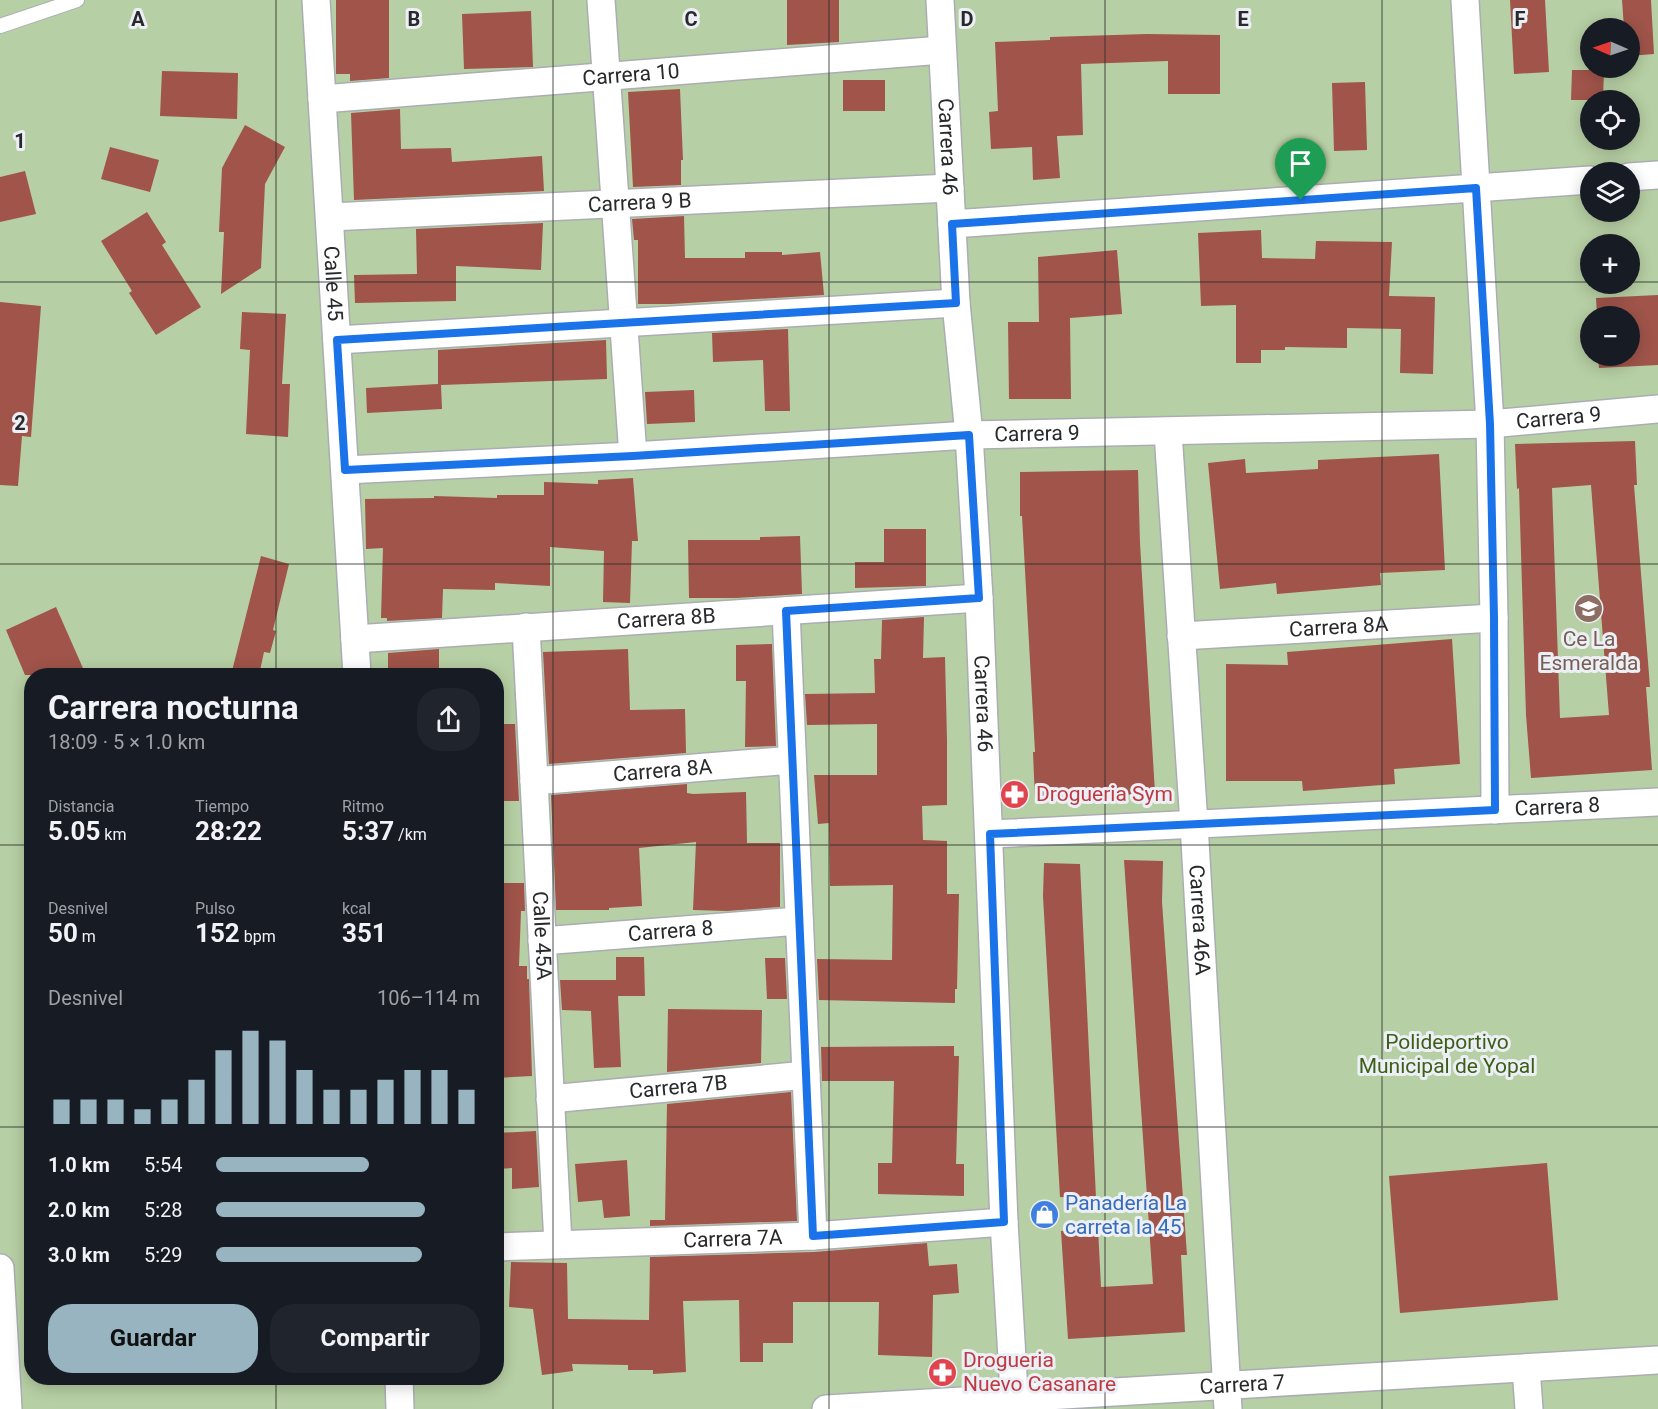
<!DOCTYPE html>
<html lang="es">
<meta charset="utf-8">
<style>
body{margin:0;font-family:Roboto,sans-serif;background:#20242c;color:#f1f3f6;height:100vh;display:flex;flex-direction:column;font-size:22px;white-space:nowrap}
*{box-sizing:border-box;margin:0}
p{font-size:20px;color:#9ea1a6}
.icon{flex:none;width:33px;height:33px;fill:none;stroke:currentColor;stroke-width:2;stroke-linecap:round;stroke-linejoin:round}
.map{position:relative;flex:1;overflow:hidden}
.details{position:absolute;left:24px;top:668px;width:480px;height:717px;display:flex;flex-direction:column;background:#171b24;border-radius:24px;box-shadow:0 3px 15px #0003}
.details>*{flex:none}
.needle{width:39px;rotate:272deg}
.tools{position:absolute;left:1580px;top:18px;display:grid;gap:12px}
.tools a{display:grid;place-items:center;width:60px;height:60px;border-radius:50%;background:#171b24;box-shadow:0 3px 15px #0003;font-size:30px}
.pin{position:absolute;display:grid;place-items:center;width:51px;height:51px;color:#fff;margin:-62px -26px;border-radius:50% 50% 50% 0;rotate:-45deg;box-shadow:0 0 6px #0007}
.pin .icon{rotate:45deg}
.round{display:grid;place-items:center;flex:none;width:63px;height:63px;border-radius:24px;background:#20242c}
.head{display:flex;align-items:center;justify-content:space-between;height:102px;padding:0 24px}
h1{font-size:33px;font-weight:700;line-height:45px}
.figures{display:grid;grid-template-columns:repeat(3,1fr);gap:9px;height:102px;padding:6px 24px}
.figures div{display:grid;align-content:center}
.figures b{font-size:26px;font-weight:700}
.figures small{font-size:16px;font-weight:400}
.figures p{font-size:16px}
.chart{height:168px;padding:12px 24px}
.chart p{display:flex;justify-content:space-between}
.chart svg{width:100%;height:108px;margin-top:6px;stroke:#97b4c0;stroke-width:6}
.button{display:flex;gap:12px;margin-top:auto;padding:12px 24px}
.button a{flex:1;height:69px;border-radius:24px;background:#97b4c0;color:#111;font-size:24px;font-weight:700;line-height:69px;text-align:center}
.button a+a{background:#20242c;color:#f1f3f6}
ul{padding:0 24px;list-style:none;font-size:20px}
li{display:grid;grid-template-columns:96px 72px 1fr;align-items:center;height:45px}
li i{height:15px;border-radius:8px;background:#97b4c0}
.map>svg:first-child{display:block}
.green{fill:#b7cfa4;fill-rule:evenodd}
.building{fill:#a0544a;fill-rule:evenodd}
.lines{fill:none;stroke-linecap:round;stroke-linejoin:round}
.service-casing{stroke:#aaadb3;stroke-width:16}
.minor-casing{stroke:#aaadb3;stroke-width:30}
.service{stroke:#fff;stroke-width:14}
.minor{stroke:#fff;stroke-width:27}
.route-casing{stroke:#fff;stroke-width:12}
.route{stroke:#1a73e8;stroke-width:8}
.grid{fill:none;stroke:#28292b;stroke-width:1.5;stroke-opacity:0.55}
.labels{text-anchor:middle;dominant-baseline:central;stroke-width:6;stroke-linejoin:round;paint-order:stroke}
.street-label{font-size:21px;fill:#28292b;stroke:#eceff5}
.education-label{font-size:21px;fill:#785e54;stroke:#eceff5}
.health-label{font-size:21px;fill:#be3a42;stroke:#eceff5;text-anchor:start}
.park-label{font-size:21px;fill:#3c5e16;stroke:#eceff5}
.shop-label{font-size:21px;fill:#366cbe;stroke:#eceff5;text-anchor:start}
.grid-label{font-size:20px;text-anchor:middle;font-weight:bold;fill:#28292b;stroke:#eceff5;stroke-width:6;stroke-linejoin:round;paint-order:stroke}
</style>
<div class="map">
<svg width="1658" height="1409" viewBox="0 0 1658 1409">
<rect width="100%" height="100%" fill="#dfe2e8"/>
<path class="green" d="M 0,0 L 1658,0 L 1658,1409 L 0,1409 ZM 1590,28 L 1629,28 L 1629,68 L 1590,68 ZM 1590,100 L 1629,100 L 1629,140 L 1590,140 ZM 1590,172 L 1629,172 L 1629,212 L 1590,212 ZM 1590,244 L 1629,244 L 1629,284 L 1590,284 ZM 1590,316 L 1629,316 L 1629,356 L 1590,356 ZM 32,675 L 496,675 L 496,1377 L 32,1377 Z"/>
<g class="building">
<path d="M 336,0 L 389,0 L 389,78 L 350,81 L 350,74 L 336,74 Z"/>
<path d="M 787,0 L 839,0 L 839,42 L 787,45 Z"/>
<path d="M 1510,0 L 1545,0 L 1549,72 L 1514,74 Z"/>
<path d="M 1622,0 L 1651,0 L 1654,54 L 1629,56 L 1629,28 L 1624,28 Z"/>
<path d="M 531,11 L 533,67 L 464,69 L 462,14 Z"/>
<path d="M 1147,34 L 1220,35 L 1220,94 L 1168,94 L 1168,61 L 1081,64 L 1083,135 L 1057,136 L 1060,178 L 1033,180 L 1032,147 L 991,149 L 989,112 L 998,111 L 995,42 L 1050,40 L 1050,37 Z"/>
<path d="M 1572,70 L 1604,70 L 1603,100 L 1571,100 Z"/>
<path d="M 162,71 L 238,73 L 237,119 L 160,116 Z"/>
<rect x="843" y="80" width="42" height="31"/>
<path d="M 1365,82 L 1367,150 L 1334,151 L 1332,83 Z"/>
<path d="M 680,89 L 683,160 L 681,160 L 681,185 L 633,187 L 628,92 Z"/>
<path d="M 400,109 L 401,149 L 451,148 L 452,162 L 542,156 L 544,191 L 354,200 L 351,113 Z"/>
<path d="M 245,125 L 285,147 L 265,184 L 261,268 L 221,294 L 224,232 L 219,232 L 222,168 Z"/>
<path d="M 110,147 L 159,160 L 150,192 L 101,179 Z"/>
<path d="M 25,171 L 36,214 L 0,222 L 0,177 Z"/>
<path d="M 147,212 L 166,242 L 162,245 L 201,307 L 156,335 L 129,293 L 132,291 L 101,241 Z"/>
<path d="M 684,216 L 685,258 L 745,258 L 745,252 L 782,252 L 782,255 L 820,252 L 824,295 L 671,304 L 638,304 L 638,240 L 634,240 L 632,219 Z"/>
<path d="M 543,223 L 541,270 L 456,266 L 456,301 L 355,303 L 354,275 L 417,274 L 416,229 Z"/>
<path d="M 1261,230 L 1262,258 L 1315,259 L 1316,241 L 1392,242 L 1389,296 L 1435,297 L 1433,374 L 1400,373 L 1401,329 L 1347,328 L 1347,348 L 1285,347 L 1285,350 L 1261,350 L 1261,363 L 1236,363 L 1236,305 L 1201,306 L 1198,233 Z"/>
<path d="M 1117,250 L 1122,314 L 1070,318 L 1071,399 L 1009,399 L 1008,322 L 1039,322 L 1038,257 Z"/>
<path d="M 1658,295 L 1658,365 L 1599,368 L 1598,356 L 1629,356 L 1629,316 L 1597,316 L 1596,298 Z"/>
<path d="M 0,302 L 41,306 L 31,437 L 22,436 L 18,486 L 0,485 Z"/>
<path d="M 242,312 L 286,314 L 282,384 L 290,384 L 288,437 L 246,434 L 250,350 L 240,349 Z"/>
<path d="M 788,329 L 790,411 L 765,411 L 763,360 L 713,362 L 712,333 Z"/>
<path d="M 606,340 L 607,379 L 441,385 L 442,409 L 367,413 L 366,388 L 438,384 L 438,350 Z"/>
<path d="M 694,390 L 695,422 L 647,424 L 645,392 Z"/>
<path d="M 1635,441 L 1637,485 L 1634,485 L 1650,687 L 1646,687 L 1652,770 L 1531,778 L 1526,715 L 1519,488 L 1517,489 L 1515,444 ZM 1591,485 L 1609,715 L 1560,718 L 1552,488 Z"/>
<path d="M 1439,454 L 1445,570 L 1380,573 L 1381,585 L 1277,594 L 1276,583 L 1220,589 L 1208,463 L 1245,459 L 1246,473 L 1318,469 L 1318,460 Z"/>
<path d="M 1138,470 L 1140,543 L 1155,793 L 1035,800 L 1033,752 L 1035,752 L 1022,516 L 1020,516 L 1020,472 Z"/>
<path d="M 633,478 L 638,541 L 632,541 L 630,603 L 603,602 L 604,551 L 550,547 L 550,586 L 495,583 L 495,590 L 443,589 L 442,618 L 387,621 L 387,618 L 381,618 L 383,548 L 366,549 L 365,499 L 434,498 L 434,496 L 497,498 L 497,495 L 544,495 L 544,482 L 598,484 L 598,480 Z"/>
<path d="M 884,529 L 926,529 L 926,586 L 855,588 L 855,562 L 884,562 Z"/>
<path d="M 800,536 L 802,594 L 736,598 L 689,598 L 688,540 L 760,540 L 760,537 Z"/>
<path d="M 261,556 L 289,564 L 273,630 L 276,631 L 270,653 L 264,652 L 259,675 L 231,675 Z"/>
<path d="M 56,607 L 86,675 L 25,675 L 6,630 Z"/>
<path d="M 924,617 L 923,658 L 945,657 L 947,740 L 947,805 L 922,806 L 923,840 L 947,841 L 947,894 L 959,894 L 957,989 L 955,989 L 955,1003 L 819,1000 L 817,959 L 892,960 L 893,885 L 830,886 L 829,823 L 818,824 L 814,775 L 877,775 L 877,724 L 807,725 L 805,694 L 875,693 L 874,659 L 881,659 L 882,620 Z"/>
<path d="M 1452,639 L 1460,764 L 1394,769 L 1395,784 L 1303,791 L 1302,781 L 1226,781 L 1226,664 L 1288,665 L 1287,652 Z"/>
<path d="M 772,644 L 776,746 L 745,747 L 746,681 L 736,681 L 736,645 Z"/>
<path d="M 439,649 L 439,675 L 388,675 L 388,653 Z"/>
<path d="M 628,649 L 630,710 L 685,709 L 686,753 L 549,764 L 543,652 Z"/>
<path d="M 496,724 L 515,724 L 519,801 L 496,801 Z"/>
<path d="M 687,784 L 687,793 L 693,794 L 746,792 L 747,843 L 780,843 L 780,907 L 727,911 L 693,910 L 696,842 L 639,848 L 642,906 L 609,908 L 609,910 L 556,910 L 551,795 Z"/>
<path d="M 1124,860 L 1163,861 L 1162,902 L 1187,1255 L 1181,1255 L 1185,1332 L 1068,1339 L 1061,1231 L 1098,1228 L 1101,1287 L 1153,1284 Z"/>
<path d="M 1044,863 L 1080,864 L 1096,1198 L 1060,1197 L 1043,896 Z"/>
<path d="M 496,883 L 524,883 L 525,911 L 521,911 L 519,966 L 527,966 L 527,979 L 529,979 L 532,1076 L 496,1078 Z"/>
<path d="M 616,957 L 644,957 L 645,996 L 618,996 L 621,1067 L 594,1068 L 591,1011 L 562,1010 L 560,980 L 616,980 Z"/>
<path d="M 765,958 L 785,958 L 787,999 L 767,999 Z"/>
<path d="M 668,1009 L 762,1010 L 761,1063 L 667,1072 Z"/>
<path d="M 954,1046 L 954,1056 L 959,1056 L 956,1164 L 964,1164 L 964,1196 L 878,1194 L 878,1163 L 892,1163 L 894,1081 L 822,1081 L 821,1047 Z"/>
<path d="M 791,1092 L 797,1221 L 650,1226 L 650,1220 L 665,1220 L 667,1104 Z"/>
<path d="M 536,1131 L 539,1187 L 512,1189 L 512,1168 L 496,1169 L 496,1133 Z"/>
<path d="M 627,1160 L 630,1216 L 604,1218 L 602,1200 L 578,1202 L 575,1164 Z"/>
<path d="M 1547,1163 L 1558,1300 L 1400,1313 L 1389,1176 Z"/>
<path d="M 927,1243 L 929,1266 L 957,1264 L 959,1293 L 933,1295 L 932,1357 L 878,1355 L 879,1302 L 793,1302 L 793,1343 L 763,1343 L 763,1362 L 740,1362 L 739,1300 L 683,1301 L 686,1372 L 653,1374 L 653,1370 L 628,1370 L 628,1365 L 572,1364 L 573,1371 L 542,1375 L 533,1309 L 509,1307 L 511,1262 L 567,1263 L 568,1319 L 649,1320 L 650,1257 L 814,1252 Z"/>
</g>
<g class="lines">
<defs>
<path id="service" d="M 0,26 L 77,0"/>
<g id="minor">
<path id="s1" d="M 316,0 L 357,675"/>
<path d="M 601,0 L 633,456"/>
<path id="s2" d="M 940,0 L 956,303 L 969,435 L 979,598 L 1004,1222 L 1015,1409"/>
<path d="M 1465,0 L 1490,424 L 1494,618 L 1495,810"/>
<path id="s3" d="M 322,99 L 942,50"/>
<path d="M 1629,177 L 1658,175"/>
<path id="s4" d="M 330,217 L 950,188"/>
<path d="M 952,224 L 1590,180"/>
<path d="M 337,340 L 956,303"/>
<path id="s5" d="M 1168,432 L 1194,824 L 1228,1409"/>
<path id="s6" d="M 345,470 L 633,456 L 969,435 L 1490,424 L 1658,409"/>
<path d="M 786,611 L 813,1236"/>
<path id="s7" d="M 526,627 L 558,1244"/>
<path id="s8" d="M 1181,636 L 1494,618"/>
<path id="s9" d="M 355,639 L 979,598"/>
<path id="s10" d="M 534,781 L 792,760"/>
<path id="s11" d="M 990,834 L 1658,802"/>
<path id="s12" d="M 542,941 L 799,921"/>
<path id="s13" d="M 550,1099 L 806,1075"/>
<path id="s14" d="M 496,1247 L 813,1236 L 1004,1222"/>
<path d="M 0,1268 L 8,1409"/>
<path d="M 1526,1368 L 1529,1409"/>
<path d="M 399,1377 L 400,1409"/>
<path id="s15" d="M 826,1409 L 1658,1360"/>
</g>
</defs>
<use href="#service" class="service-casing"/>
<use href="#minor" class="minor-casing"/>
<use href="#service" class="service"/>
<use href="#minor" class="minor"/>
</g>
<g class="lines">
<defs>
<path id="route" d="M 1476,188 L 1490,424 L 1494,618 L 1495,810 L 990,834 L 1004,1222 L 813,1236 L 786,611 L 979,598 L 969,435 L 633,456 L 345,470 L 337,340 L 956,303 L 952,224 Z"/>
</defs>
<use href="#route" class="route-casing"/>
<use href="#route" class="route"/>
</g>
<path class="grid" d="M 276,0 L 276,675M 553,0 L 553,1409M 829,0 L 829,1409M 1105,0 L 1105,1409M 1382,0 L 1382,1409M 0,282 L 1590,282M 1629,282 L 1658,282M 0,564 L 1658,564M 0,845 L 32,845M 496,845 L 1658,845M 0,1127 L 32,1127M 496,1127 L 1658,1127M 276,1377 L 276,1409"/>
<defs>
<symbol id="school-disc" viewBox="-11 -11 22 22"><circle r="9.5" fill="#8d6e63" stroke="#eceff5"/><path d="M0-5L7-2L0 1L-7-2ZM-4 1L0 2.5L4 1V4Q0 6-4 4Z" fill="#fff"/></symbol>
<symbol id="pharmacy-disc" viewBox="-11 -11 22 22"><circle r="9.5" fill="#e0444e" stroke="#eceff5"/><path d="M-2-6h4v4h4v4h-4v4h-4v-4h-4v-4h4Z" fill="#fff"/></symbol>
<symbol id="shop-disc" viewBox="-11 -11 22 22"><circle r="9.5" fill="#3f7fe0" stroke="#eceff5"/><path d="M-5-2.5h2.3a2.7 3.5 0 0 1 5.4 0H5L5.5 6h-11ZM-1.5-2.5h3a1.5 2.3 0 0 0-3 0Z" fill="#fff"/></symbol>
</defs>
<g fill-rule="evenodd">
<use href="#school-disc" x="1572" y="592" width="33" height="33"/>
<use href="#pharmacy-disc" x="998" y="778" width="33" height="33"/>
<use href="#shop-disc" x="1028" y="1198" width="33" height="33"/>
<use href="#pharmacy-disc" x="926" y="1356" width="33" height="33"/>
</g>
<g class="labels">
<g class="street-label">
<text stroke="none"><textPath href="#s3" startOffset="310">Carrera 10</textPath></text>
<text stroke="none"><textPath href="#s2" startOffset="147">Carrera 46</textPath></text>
<text stroke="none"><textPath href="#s4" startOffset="310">Carrera 9 B</textPath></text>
<text stroke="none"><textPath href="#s1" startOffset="284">Calle 45</textPath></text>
<text stroke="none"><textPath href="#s6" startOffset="1215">Carrera 9</textPath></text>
<text stroke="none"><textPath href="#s6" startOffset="693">Carrera 9</textPath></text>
<text stroke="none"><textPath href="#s9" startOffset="312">Carrera 8B</textPath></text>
<text stroke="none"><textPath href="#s8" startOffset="158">Carrera 8A</textPath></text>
<text stroke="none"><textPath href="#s2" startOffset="705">Carrera 46</textPath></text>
<text stroke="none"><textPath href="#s10" startOffset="129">Carrera 8A</textPath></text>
<text stroke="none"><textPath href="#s11" startOffset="568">Carrera 8</textPath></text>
<text stroke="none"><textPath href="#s5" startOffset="489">Carrera 46A</textPath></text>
<text stroke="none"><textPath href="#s12" startOffset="129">Carrera 8</textPath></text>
<text stroke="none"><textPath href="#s7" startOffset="309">Calle 45A</textPath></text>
<text stroke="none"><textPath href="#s13" startOffset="129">Carrera 7B</textPath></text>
<text stroke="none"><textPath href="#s14" startOffset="237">Carrera 7A</textPath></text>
<text stroke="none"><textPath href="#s15" startOffset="417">Carrera 7</textPath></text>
</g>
<g class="education-label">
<text x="1589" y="639">Ce La<tspan x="1589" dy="24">Esmeralda</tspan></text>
</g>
<g class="health-label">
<text x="1036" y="794">Drogueria Sym</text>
<text x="963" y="1360">Drogueria<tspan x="963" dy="24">Nuevo Casanare</tspan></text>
</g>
<g class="park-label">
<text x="1447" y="1042">Polideportivo<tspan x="1447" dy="24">Municipal de Yopal</tspan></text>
</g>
<g class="shop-label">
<text x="1065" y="1203">Panadería La<tspan x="1065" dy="24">carreta la 45</tspan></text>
</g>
</g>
<g class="grid-label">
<text x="138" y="26">A</text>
<text x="414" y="26">B</text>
<text x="691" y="26">C</text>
<text x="967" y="26">D</text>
<text x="1243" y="26">E</text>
<text x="1520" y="26">F</text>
<text x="20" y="148">1</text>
<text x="20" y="430">2</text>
</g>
</svg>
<div class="tools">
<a><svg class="needle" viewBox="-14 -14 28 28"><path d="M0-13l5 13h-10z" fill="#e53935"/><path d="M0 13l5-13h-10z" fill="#9ea1a6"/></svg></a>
<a><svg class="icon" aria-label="locate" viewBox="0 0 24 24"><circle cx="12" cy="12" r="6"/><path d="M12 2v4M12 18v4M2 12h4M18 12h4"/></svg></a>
<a><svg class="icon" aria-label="layers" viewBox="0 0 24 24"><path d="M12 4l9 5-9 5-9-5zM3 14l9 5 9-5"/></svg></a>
<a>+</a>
<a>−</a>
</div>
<div class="pin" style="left:1301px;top:200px;background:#1e9e55"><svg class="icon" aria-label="arrive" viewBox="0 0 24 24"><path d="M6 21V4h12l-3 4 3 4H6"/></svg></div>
<section class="details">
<div class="head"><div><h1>Carrera nocturna</h1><p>18:09 · 5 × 1.0 km</p></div><a class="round"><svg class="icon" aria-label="share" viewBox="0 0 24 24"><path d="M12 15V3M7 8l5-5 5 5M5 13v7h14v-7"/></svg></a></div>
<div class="figures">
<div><p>Distancia</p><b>5.05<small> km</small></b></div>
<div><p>Tiempo</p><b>28:22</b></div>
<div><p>Ritmo</p><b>5:37<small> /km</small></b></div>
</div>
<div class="figures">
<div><p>Desnivel</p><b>50<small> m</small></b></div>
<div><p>Pulso</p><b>152<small> bpm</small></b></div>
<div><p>kcal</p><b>351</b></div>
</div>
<div class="chart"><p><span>Desnivel</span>106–114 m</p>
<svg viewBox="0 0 160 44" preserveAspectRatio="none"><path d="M5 44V34M15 44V34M25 44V34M35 44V38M45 44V34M55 44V26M65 44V14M75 44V6M85 44V10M95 44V22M105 44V30M115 44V30M125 44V26M135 44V22M145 44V22M155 44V30"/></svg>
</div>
<ul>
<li><b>1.0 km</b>5:54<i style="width:58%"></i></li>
<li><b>2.0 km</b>5:28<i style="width:79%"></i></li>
<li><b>3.0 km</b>5:29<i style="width:78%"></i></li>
</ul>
<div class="button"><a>Guardar</a><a>Compartir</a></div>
</section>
</div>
